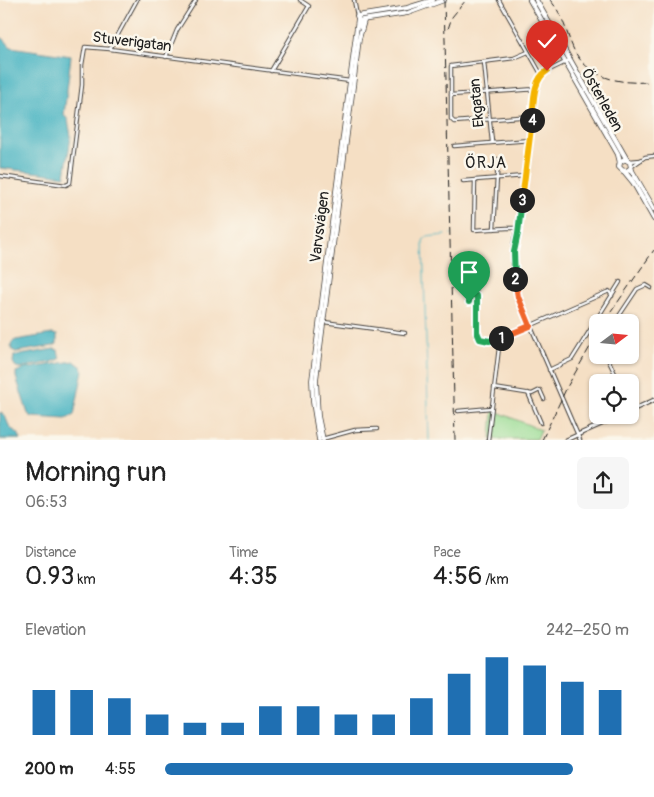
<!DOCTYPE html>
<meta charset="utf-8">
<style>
body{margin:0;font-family:Pangolin,sans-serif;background:#f6f6f6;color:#222;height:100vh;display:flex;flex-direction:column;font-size:19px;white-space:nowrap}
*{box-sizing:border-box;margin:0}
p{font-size:16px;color:#767676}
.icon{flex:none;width:28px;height:28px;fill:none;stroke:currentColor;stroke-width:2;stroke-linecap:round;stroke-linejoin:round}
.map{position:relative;height:440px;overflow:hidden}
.panel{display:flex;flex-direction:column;background:#fff;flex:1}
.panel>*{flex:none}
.needle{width:32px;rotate:74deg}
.fabs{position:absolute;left:589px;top:314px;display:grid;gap:10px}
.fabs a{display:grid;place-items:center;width:50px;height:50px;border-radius:8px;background:#fff;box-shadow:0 1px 4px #0004;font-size:25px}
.pin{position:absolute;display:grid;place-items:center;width:42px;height:42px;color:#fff;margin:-51px -21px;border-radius:50% 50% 50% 0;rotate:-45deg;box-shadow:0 0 5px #0007}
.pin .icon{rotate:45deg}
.km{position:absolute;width:25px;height:25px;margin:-12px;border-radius:50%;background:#222;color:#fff;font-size:14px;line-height:25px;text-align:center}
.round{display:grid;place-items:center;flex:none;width:52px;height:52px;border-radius:8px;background:#f6f6f6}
.overview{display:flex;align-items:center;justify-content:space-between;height:85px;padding:0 25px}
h1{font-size:28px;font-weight:600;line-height:38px}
.figures{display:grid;grid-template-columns:repeat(3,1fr);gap:8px;height:85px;padding:5px 25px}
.figures div{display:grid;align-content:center}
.figures b{font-size:25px;font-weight:600}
.figures small{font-size:14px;font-weight:400}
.figures p{font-size:14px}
.chart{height:140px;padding:10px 25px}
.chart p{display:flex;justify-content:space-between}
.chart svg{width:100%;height:90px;margin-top:5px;stroke:#1f6fb2;stroke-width:6}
ul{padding:0 25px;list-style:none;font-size:16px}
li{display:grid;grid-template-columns:80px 60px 1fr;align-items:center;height:38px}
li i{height:12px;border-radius:6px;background:#1f6fb2}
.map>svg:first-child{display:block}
.green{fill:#98db93;stroke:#5a7c58}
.water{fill:#44b2c1;stroke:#30676e}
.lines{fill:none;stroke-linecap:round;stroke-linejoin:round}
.stream{stroke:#44b2c1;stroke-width:1}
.minor-casing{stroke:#3d3935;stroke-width:4.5}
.tertiary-casing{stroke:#3d3935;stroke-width:5}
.secondary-casing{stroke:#3d3935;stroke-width:5.5}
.primary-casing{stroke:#3d3935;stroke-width:6}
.minor{stroke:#fff;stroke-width:2.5}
.tertiary{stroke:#fff;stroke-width:3}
.secondary{stroke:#fff;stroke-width:4}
.primary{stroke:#fff;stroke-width:4.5}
.rail{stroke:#1c1c1c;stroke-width:1;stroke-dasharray:8 4;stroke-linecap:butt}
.split-1-casing{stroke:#fff;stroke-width:10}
.split-2-casing{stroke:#fff;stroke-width:10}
.split-3-casing{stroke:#fff;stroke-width:10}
.split-4-casing{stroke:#fff;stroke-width:10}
.split-5-casing{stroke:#fff;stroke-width:10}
.split-1{stroke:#22a559;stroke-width:6}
.split-2{stroke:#f0652b;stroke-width:6}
.split-3{stroke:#22a559;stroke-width:6}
.split-4{stroke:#f5b400;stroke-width:6}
.split-5{stroke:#f5b400;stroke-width:6}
.labels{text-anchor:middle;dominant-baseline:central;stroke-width:5;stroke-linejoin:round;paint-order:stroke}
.street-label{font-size:15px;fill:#1c1c1c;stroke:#fbf7ec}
.neighbourhood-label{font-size:16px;letter-spacing:1px;fill:#1c1c1c;stroke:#fbf7ec}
</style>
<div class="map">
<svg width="654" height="440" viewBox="0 0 654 440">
<rect width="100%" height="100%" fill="#fbf7ec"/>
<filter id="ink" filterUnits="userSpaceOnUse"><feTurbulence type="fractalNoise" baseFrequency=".02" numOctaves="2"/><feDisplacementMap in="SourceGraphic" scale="10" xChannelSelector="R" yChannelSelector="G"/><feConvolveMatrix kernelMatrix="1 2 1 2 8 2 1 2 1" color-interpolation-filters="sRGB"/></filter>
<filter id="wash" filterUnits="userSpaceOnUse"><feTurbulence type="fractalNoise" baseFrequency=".0096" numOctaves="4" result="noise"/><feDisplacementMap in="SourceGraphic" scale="20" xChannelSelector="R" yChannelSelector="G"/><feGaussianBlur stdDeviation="1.12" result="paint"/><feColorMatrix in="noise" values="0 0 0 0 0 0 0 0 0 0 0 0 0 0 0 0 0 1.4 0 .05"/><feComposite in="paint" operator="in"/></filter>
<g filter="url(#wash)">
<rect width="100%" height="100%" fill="#f5dfc4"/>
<path class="green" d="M 493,410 L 541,430 L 537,439 L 491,439 Z"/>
<g class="water">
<path d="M 0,37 L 4,39 L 11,47 L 71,56 L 64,115 L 68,120 L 71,136 L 65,176 L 0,168 Z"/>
<path d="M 52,334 L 57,335 L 57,344 L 53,346 L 16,352 L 12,350 L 11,346 L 12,342 L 16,340 Z"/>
<path d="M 54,349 L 58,350 L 60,359 L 52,362 L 19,368 L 15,366 L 13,362 L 14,356 Z"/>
<path d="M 74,361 L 82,367 L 83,371 L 74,415 L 66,419 L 32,417 L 28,414 L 16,377 L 16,372 L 23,369 Z"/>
<path d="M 0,412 L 5,416 L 10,428 L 18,433 L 21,439 L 0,439 Z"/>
</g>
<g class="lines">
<g class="stream">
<path d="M 451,234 L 452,234"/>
<path d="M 429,440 L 423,241 L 426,237 L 445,235"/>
</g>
</g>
</g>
<g filter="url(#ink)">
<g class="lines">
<defs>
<g id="minor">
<path d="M 354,0 L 357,16"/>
<path d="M 499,0 L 541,74"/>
<path d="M 110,49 L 137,0"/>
<path d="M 528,52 L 514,58 L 451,66 L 451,119 L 454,122 L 533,116"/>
<path d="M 166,57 L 177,30 L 196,0"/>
<path d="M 484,62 L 492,142"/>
<path d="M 271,71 L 309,6 L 300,0"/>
<path d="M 451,95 L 536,89"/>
<path d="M 454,146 L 530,140"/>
<path d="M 630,161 L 641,160"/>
<path d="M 631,167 L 645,157 L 654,156"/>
<path d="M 0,176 L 66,185 L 70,183 L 82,85 L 82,65 L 85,47 L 110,49 L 350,81"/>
<path d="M 475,180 L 474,230 L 507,228 L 518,228"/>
<path d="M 463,181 L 525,176"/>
<path d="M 518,228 C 509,246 514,278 518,297 L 580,440"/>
<path d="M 494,229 L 498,159"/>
<path d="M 515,248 L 537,81 L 541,74 L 570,60"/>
<path d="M 476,288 L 478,336 L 479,339 L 489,341 L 500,339"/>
<path d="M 469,302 L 470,294 L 477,296"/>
<path d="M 324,322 L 405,333"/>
<path d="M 615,322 L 637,289 L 646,285 L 651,288"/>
<path d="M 606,355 L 619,382"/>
<path d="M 549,370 L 572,359 L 620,282"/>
<path d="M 494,388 L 532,394 L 540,390 L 544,399"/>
<path d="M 528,393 L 541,423"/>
<path d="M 458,411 L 491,408"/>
<path d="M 322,439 L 355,430 L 377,429"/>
<path d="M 488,440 L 500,339 L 607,292 L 609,291 L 612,296"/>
</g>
<g id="tertiary">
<path d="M 630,411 L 654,400"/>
<path d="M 566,440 L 622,415"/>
</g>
<g id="secondary">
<path d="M 362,20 L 408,13 L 444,0"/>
<path d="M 360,27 L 360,22 L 357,16 L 407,8 L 433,0"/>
<path d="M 319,440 L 313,402 L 312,380 L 358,18"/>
<path d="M 323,440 L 318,416 L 316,380 L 359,39 L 364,21"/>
</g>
<g id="primary">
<path d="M 530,0 L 618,154 L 620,162"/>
<path d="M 536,0 L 627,160"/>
<path d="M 631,168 L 627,171 L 623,171 L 619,167 L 620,162 L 625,159 L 630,162 L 632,171 L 654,209"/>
<path d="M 624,171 L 633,182 L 654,219"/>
</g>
</defs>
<use href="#minor" class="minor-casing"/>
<use href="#tertiary" class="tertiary-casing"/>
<use href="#secondary" class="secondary-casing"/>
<use href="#primary" class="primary-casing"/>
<use href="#minor" class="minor"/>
<use href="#tertiary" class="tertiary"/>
<use href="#secondary" class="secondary"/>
<use href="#primary" class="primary"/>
<g class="rail">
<path d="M 444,0 L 455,440"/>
<path d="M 550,0 C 564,16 565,30 573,48 C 587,78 619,84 649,82"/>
<path d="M 448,29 L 452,17 L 466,0"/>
<path d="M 604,322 L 654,250"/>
<path d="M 542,440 L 567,387 L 598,333"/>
</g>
</g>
</g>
<g class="lines" filter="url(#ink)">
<defs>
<path id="split-1" d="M 469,302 L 470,294 L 477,296 L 477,332 L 480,339 L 489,341 L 501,338"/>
<path id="split-2" d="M 501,338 L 530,326 L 518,297 L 515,279"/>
<path id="split-3" d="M 515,279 L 514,252 L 518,233 L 522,200"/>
<path id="split-4" d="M 522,200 L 532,120"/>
<path id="split-5" d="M 532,120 C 534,104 532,80 547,71"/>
</defs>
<use href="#split-1" class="split-1-casing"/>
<use href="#split-2" class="split-2-casing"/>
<use href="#split-3" class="split-3-casing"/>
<use href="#split-4" class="split-4-casing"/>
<use href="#split-5" class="split-5-casing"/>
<use href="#split-1" class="split-1"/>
<use href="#split-2" class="split-2"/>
<use href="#split-3" class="split-3"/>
<use href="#split-4" class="split-4"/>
<use href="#split-5" class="split-5"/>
</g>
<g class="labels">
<g class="street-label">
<text transform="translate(132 42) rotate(7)">Stuverigatan</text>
<text transform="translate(602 100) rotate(61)">Österleden</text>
<text transform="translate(477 103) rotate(-95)">Ekgatan</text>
<text transform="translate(320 227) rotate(-83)">Varvsvägen</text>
</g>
<g class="neighbourhood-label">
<text x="486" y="163">ÖRJA</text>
</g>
</g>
</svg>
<div class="fabs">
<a><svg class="needle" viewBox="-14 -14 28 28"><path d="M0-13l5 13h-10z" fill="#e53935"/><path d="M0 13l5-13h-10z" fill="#767676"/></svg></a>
<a><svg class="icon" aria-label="locate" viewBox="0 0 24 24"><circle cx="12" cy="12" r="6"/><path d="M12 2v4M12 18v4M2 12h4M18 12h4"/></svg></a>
</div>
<div class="pin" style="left:469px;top:302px;background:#1e9e55"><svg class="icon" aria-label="arrive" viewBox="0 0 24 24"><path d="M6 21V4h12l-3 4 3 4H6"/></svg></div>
<div class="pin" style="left:547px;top:71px;background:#d93025"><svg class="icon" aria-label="check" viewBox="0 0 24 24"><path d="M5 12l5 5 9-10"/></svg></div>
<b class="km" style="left:501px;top:338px">1</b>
<b class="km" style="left:515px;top:279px">2</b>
<b class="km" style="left:522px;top:200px">3</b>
<b class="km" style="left:532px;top:120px">4</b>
</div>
<section class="panel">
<div class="overview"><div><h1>Morning run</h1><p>06:53</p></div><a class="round"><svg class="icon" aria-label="share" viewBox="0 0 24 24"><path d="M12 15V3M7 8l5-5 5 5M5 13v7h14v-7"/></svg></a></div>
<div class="figures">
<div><p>Distance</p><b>0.93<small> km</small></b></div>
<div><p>Time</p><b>4:35</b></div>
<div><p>Pace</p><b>4:56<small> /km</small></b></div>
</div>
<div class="chart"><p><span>Elevation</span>242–250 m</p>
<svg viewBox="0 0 160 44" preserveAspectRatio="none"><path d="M5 44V22M15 44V22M25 44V26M35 44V34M45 44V38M55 44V38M65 44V30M75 44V30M85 44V34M95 44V34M105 44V26M115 44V14M125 44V6M135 44V10M145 44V18M155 44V22"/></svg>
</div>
<ul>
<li><b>200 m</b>4:55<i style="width:88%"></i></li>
</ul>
</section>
